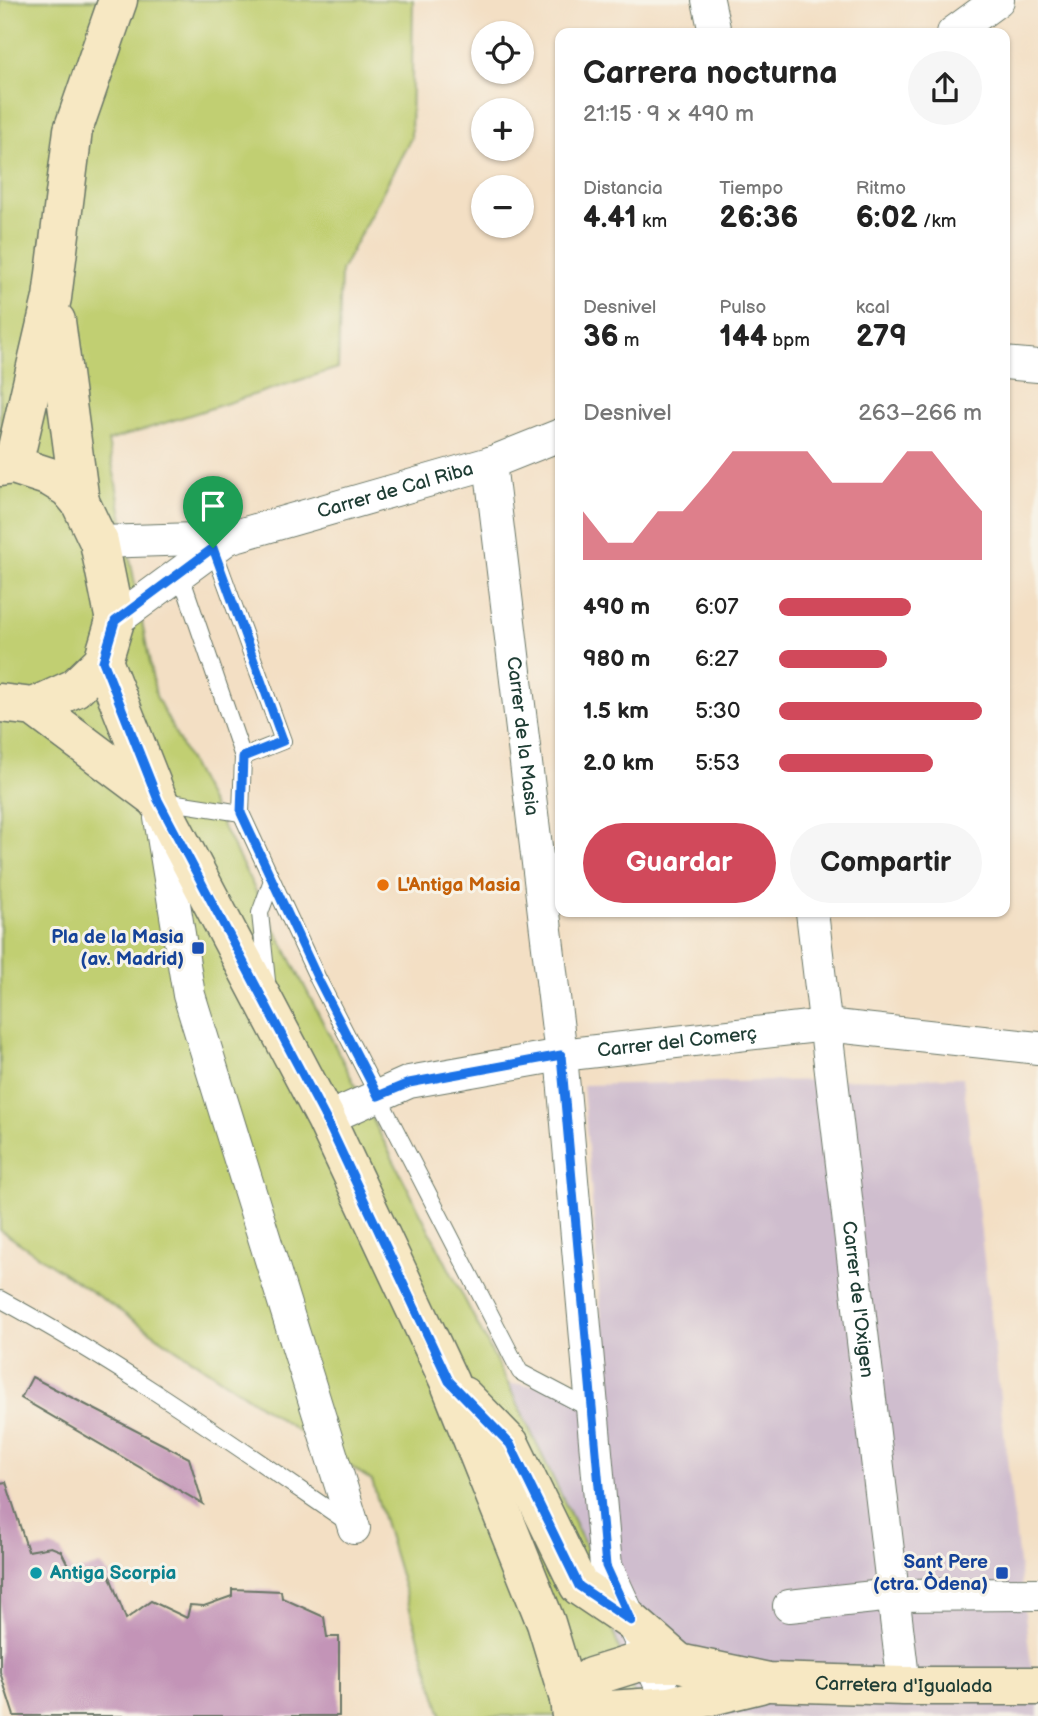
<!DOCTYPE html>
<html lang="es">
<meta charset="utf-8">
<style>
body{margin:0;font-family:"Balsamiq Sans",sans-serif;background:#f6f6f6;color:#222;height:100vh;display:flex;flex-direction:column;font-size:26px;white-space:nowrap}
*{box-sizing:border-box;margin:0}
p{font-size:23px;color:#767676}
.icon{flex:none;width:38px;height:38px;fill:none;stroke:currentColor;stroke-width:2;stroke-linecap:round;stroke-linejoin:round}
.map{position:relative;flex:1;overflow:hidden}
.drawer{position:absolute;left:555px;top:28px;width:455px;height:889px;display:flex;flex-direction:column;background:#fff;border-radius:14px;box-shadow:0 2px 5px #0004}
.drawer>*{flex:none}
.tools{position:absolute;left:471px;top:21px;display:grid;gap:14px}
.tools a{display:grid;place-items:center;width:63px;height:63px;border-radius:50%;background:#fff;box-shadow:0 2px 5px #0004;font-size:35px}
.pin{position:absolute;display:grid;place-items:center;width:60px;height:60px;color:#fff;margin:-72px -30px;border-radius:50% 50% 50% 0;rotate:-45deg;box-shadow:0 0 7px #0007}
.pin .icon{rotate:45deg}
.round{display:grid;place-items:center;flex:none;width:74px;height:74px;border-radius:37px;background:#f6f6f6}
.headline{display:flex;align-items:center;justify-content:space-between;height:119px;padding:0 28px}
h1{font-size:32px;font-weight:800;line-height:52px}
.metrics{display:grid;grid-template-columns:repeat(3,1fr);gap:10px;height:119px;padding:7px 28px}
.metrics div{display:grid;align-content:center}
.metrics b{font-size:30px;font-weight:800}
.metrics small{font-size:19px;font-weight:400}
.metrics p{font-size:19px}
.chart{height:196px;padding:14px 28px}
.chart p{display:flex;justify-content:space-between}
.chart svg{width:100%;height:126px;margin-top:7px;fill:#d1495b;opacity:.7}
.button{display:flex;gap:14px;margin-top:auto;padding:14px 28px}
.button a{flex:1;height:80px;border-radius:42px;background:#d1495b;color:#fff;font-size:28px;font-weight:800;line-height:80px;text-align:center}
.button a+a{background:#f6f6f6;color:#222}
ul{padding:0 28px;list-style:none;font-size:23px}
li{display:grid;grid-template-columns:112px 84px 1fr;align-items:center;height:52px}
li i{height:18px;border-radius:9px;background:#d1495b}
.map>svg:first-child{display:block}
.industrial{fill:#cfbdce}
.green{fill:#c1cf72;stroke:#708653;stroke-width:2}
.building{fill:#c394b7}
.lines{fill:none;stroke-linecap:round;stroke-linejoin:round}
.lane-casing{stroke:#697666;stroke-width:18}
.street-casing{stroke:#697666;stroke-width:34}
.secondary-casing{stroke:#697666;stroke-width:41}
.lane{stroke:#fff;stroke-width:16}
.street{stroke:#fff;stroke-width:32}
.secondary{stroke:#f7e8c3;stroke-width:38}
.route-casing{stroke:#fff;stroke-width:14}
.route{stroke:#1a73e8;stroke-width:9}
.food-dot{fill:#e8710a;stroke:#f7f3e8;stroke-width:2.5}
.transit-dot{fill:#1a4fb4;stroke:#f7f3e8;stroke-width:2.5}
.culture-dot{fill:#0f9aa8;stroke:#f7f3e8;stroke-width:2.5}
.labels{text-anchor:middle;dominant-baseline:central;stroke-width:6;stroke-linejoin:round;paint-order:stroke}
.street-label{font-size:19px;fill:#1f3d34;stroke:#f7f3e8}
.food-label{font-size:19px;font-weight:bold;fill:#c56008;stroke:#f7f3e8;text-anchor:start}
.transit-label{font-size:19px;font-weight:bold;fill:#164399;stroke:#f7f3e8;text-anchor:end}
.culture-label{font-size:19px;font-weight:bold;fill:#0d838f;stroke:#f7f3e8;text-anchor:start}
</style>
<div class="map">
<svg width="1038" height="1716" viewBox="0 0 1038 1716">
<rect width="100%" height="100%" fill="#f7f3e8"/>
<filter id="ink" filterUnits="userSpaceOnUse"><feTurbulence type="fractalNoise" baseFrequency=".0143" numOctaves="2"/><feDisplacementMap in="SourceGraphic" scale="14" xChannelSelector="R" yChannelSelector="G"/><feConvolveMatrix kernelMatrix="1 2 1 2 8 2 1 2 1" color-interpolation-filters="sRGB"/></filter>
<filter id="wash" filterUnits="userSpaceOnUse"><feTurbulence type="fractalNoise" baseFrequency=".00686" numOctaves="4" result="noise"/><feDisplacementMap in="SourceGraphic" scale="28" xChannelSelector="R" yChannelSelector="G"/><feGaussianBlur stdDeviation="1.57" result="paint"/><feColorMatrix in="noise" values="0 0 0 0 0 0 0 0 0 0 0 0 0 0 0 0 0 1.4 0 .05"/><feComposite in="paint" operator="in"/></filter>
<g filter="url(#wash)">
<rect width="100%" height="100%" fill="#f3dfc4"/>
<path class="industrial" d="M 963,1077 L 1031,1666 L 1038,1670 L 1038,1716 L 641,1716 L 508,1384 L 607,1388 L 583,1085 Z"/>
<path class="green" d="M 0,0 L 413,0 L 411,138 L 341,271 L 338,368 L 108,441 L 156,696 L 508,1384 L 586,1547 L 641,1716 L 442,1716 L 372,1481 L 0,1230 Z"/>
<g id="blocks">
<g class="building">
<path d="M 32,1377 L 189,1458 L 203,1504 L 21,1398 Z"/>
<path d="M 6,1482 L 28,1551 L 51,1547 L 61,1551 L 72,1573 L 100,1565 L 109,1574 L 126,1619 L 151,1601 L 187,1618 L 190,1605 L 204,1606 L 232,1596 L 232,1589 L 281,1591 L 282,1598 L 324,1617 L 327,1637 L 339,1637 L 339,1716 L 14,1716 L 0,1672 L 0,1483 Z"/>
</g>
</g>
</g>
<g filter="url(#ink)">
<use href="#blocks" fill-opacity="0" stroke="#697666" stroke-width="2"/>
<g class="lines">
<defs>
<g id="lane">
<path d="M 213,548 L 283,741 L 243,757"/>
<path d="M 180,573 L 243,757 L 241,813 L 318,979 L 520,1372 L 594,1411"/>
<path d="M 164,801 L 241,813"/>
<path d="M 267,981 L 260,913 L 272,880"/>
<path d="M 0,1299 C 122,1365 236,1446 350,1524"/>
</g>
<g id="street">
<path d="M 708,0 L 715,33"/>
<path d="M 953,33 L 998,0"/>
<path d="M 1004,363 L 1038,366"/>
<path id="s1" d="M 490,463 L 561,1055 L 606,1566 L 670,1706"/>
<path id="s2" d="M 99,542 L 228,538 L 490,463 L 560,435"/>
<path d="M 115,621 L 228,538"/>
<path d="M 160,818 L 189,995 L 354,1528"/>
<path id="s3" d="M 812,912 L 904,1686"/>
<path id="s4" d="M 326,1119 L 409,1082 L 561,1055 L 826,1025 L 1038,1048"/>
<path d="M 789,1606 L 893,1595 L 1038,1594"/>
</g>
<g id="secondary">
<path d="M 56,321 L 80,502"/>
<path d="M 13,465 L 52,298 L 73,130 L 118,0"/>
<path d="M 0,467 L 13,465 L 50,477 L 68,488 L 80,502 L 99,542 L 115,621 L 103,661 L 75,688 L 34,707"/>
<path d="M 103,661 L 158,800 L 326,1119 L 449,1381 L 546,1623 L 569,1699 L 571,1716"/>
<path d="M 0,703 L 34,707 L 158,800"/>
<path d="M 463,1396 L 510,1444 L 579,1586 L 631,1621 L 679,1663"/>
<path id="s5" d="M 569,1699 L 591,1677 L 636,1663 L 679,1663 L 769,1682 L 904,1686 L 1038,1686"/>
<path d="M 569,1699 L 610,1710 L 670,1706 L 760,1684"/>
</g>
</defs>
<use href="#lane" class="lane-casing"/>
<use href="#street" class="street-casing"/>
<use href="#secondary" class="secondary-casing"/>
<use href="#lane" class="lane"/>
<use href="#street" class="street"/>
<use href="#secondary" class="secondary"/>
</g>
</g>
<g class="lines" filter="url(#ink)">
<defs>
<path id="route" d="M 213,548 L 283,741 L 243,757 L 241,813 L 318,979 L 378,1096 L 409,1083 L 561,1055 L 606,1566 L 631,1621 L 579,1586 L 510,1444 L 449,1381 L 326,1119 L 158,800 L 103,661 L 115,621 Z"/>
</defs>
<use href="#route" class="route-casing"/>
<use href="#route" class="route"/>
</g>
<circle class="food-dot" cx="383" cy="885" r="7"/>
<g class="transit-dot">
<rect x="191" y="941" width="14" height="14" rx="3.5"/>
<rect x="995" y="1566" width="14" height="14" rx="3.5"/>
</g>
<circle class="culture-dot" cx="36" cy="1573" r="7"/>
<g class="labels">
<g class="street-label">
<text stroke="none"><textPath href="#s2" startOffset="303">Carrer de Cal Riba</textPath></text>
<text stroke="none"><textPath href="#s1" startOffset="275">Carrer de la Masia</textPath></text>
<text stroke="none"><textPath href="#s4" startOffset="362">Carrer del Comerç</textPath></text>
<text stroke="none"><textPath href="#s3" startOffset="390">Carrer de l'Oxigen</textPath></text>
<text stroke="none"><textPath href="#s5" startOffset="348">Carretera d'Igualada</textPath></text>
</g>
<g class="food-label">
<text x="397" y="885">L'Antiga Masia</text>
</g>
<g class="transit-label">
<text x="184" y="937">Pla de la Masia<tspan x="184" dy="22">(av. Madrid)</tspan></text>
<text x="988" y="1562">Sant Pere<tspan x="988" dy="22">(ctra. Òdena)</tspan></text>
</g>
<g class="culture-label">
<text x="50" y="1573">Antiga Scorpia</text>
</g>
</g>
</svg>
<div class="tools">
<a><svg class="icon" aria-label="locate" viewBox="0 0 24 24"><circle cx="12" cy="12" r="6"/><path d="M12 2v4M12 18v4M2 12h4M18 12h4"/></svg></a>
<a>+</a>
<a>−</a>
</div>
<div class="pin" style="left:213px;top:548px;background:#1e9e55"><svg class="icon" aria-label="arrive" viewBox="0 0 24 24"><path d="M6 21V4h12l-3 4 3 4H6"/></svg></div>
<section class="drawer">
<div class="headline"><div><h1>Carrera nocturna</h1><p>21:15 · 9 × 490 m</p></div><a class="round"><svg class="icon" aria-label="share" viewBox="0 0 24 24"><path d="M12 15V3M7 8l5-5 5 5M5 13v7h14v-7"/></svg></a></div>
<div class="metrics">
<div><p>Distancia</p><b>4.41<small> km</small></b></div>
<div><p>Tiempo</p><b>26:36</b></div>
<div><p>Ritmo</p><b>6:02<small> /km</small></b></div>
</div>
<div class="metrics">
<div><p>Desnivel</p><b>36<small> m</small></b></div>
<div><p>Pulso</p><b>144<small> bpm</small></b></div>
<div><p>kcal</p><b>279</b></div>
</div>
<div class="chart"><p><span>Desnivel</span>263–266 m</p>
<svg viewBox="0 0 160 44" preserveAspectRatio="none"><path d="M0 44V27L10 38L20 38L30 27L40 27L50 17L60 6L70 6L80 6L90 6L100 17L110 17L120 17L130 6L140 6L150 17L160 27V44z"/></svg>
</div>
<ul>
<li><b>490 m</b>6:07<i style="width:65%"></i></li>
<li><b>980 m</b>6:27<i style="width:53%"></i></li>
<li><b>1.5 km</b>5:30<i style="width:100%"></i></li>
<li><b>2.0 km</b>5:53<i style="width:76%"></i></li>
</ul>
<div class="button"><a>Guardar</a><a>Compartir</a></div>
</section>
</div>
